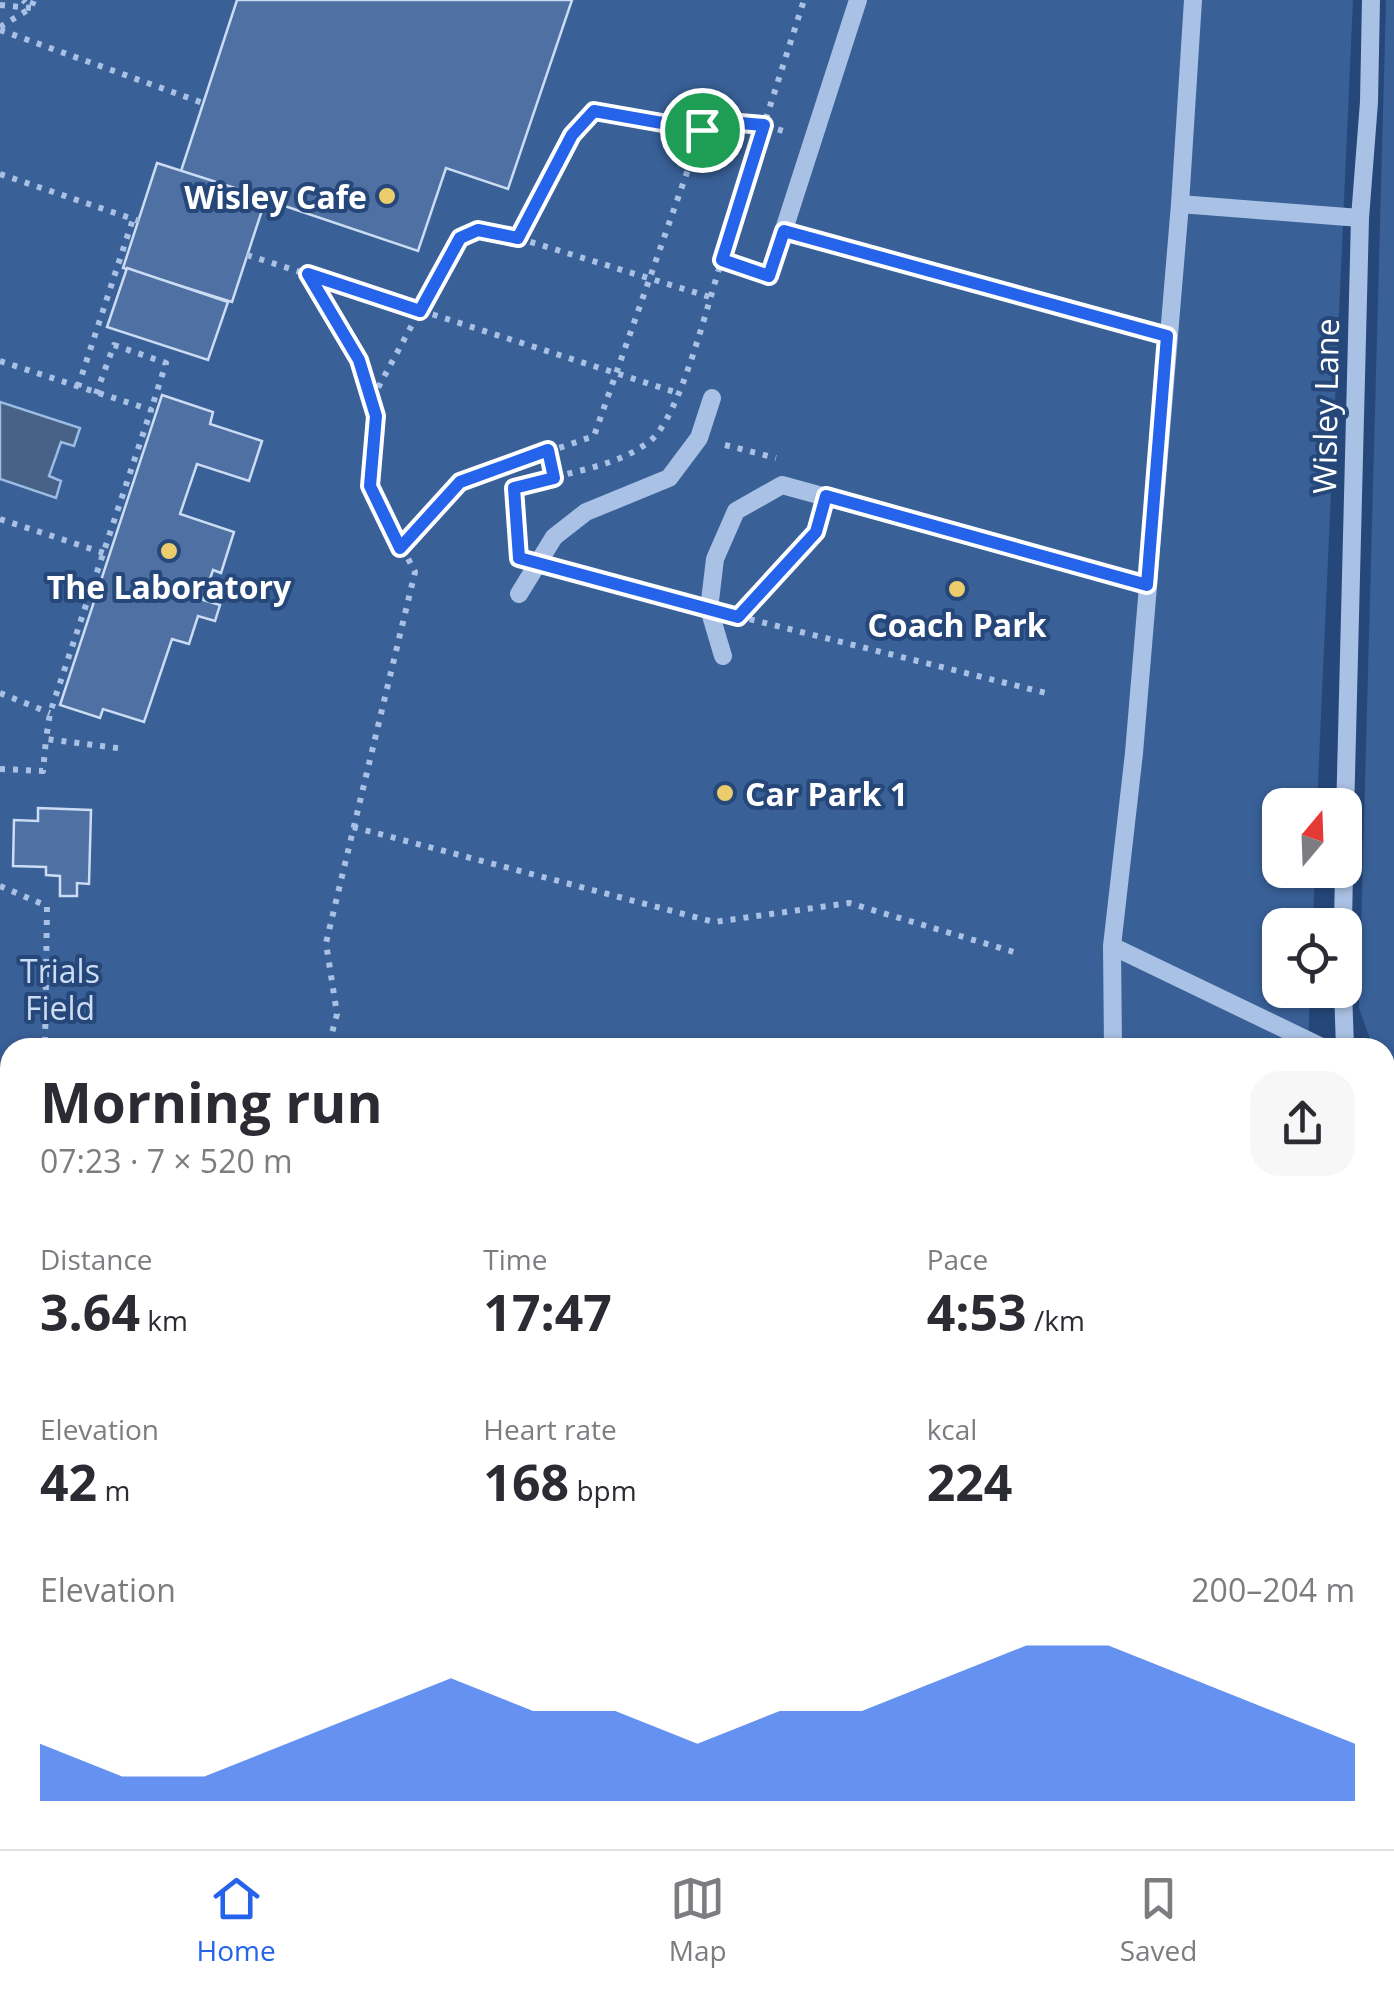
<!DOCTYPE html>
<meta charset="utf-8">
<style>
body{margin:0;font-family:"Open Sans",sans-serif;background:#f7f7f7;color:#2b2b33;height:100vh;display:flex;flex-direction:column;font-size:38px;white-space:nowrap}
*{box-sizing:border-box;margin:0}
p{font-size:32px;color:#7c7c81}
.icon{flex:none;width:55px;height:55px;fill:none;stroke:currentColor;stroke-width:2;stroke-linecap:round;stroke-linejoin:round}
.map{position:relative;flex:1;overflow:hidden}
.side{position:absolute;left:0px;top:1038px;width:1395px;height:812px;display:flex;flex-direction:column;background:#fff;border-radius:30px 30px 0 0;box-shadow:0 2px 8px #0004}
.side>*{flex:none}
.needle{width:65px;rotate:19deg}
.fabs{position:absolute;left:1262px;top:788px;display:grid;gap:20px}
.fabs a{display:grid;place-items:center;width:100px;height:100px;border-radius:20px;background:#fff;box-shadow:0 2px 8px #0004;font-size:50px}
.pin{position:absolute;display:grid;place-items:center;width:85px;height:85px;color:#fff;margin:-42px;border:5px solid #fff;border-radius:50%;box-shadow:0 2px 10px #0007}
.round{display:grid;place-items:center;flex:none;width:105px;height:105px;border-radius:30px;background:#f7f7f7}
.head{display:flex;align-items:center;justify-content:space-between;height:170px;padding:0 40px}
h1{font-size:55px;font-weight:700;line-height:75px}
.stats{display:grid;grid-template-columns:repeat(3,1fr);gap:15px;height:170px;padding:10px 40px}
.stats div{display:grid;align-content:center}
.stats b{font-size:50px;font-weight:700}
.stats small{font-size:28px;font-weight:400}
.stats p{font-size:28px}
.chart{height:280px;padding:20px 40px}
.chart p{display:flex;justify-content:space-between}
.chart svg{width:100%;height:180px;margin-top:10px;fill:#2563eb;opacity:.7}
.dock{display:flex;justify-content:space-around;align-items:center;height:140px;border-top:2px solid #e1e1e2;background:#fff;font-size:28px;color:#7c7c81}
.dock a{display:grid;justify-items:center;gap:5px}
.dock .active{color:#2563eb}
.map>svg:first-child{display:block}
.green{fill:#396097}
.water{fill:#486186;stroke:#9dbce4;stroke-width:2.5}
.building{fill:#4e70a3;stroke:#cbdcf3;stroke-width:2.5}
.lines{fill:none;stroke-linecap:round;stroke-linejoin:round}
.path{stroke:#a9c1e4;stroke-width:6;stroke-dasharray:5 8;stroke-linecap:butt}
.minor{stroke:#a9c1e4;stroke-width:18}
.route-casing{stroke:#fff;stroke-width:20}
.route{stroke:#2563eb;stroke-width:12}
.poi-dot{fill:#eccd6e;stroke:#26477a;stroke-width:4}
.labels{text-anchor:middle;dominant-baseline:central;stroke-width:8;stroke-linejoin:round;paint-order:stroke}
.poi-label{font-size:32px;font-weight:bold;fill:#fff;stroke:#26477a}
.street-label{font-size:32px;fill:#fff;stroke:#26477a}
.park-label{font-size:32px;fill:#cbdcf3;stroke:#26477a}
</style>
<div class="map">
<svg width="1394" height="1849" viewBox="0 0 1394 1849">
<rect width="100%" height="100%" fill="#26477a"/>
<g class="green">
<path d="M 0,0 L 1353,0 L 1317,805 L 1280,805 L 1280,870 L 1315,870 L 1313,925 L 1280,925 L 1280,990 L 1310,990 L 1308,1047 L 10,1048 L 10,1840 L 1202,1840 L 1209,1849 L 0,1849 Z"/>
<path d="M 1386,0 L 1394,0 L 1394,1107 L 1385,1081 L 1385,1048 L 1373,1047 L 1359,1008 Z"/>
</g>
<path class="water" d="M 0,402 L 80,428 L 74,446 L 61,442 L 49,476 L 61,481 L 56,498 L 0,479 Z"/>
<g class="building">
<path d="M 237,0 L 572,0 L 508,189 L 446,168 L 418,251 L 181,171 Z"/>
<path d="M 157,163 L 266,198 L 232,302 L 123,268 Z"/>
<path d="M 127,268 L 228,302 L 208,360 L 107,327 Z"/>
<path d="M 162,395 L 213,412 L 210,424 L 262,441 L 249,481 L 197,464 L 180,514 L 234,532 L 221,573 L 213,570 L 203,600 L 220,605 L 215,621 L 198,616 L 189,644 L 172,639 L 144,722 L 103,709 L 100,718 L 60,705 Z"/>
<path d="M 38,808 L 91,810 L 89,884 L 77,883 L 77,896 L 60,896 L 60,876 L 46,875 L 46,867 L 13,866 L 14,820 L 38,821 Z"/>
<rect x="0" y="1140" width="10" height="118"/>
</g>
<g class="lines">
<g class="path">
<path d="M 0,5 L 31,8 L 23,0"/>
<path d="M 0,27 L 31,8 L 34,0"/>
<path d="M 0,30 L 203,103"/>
<path d="M 0,174 L 139,221"/>
<path d="M 518,238 L 710,297"/>
<path d="M 247,255 L 678,393"/>
<path d="M 722,260 L 764,125 L 790,133"/>
<path d="M 308,273 L 359,360 L 376,415 L 370,486 L 415,572 L 326,943 L 337,1014 L 328,1048"/>
<path d="M 0,361 L 151,410 L 50,713 L 46,739 L 125,749"/>
<path d="M 78,387 L 133,219"/>
<path d="M 96,394 L 114,345 L 166,363 L 151,410"/>
<path d="M 372,399 L 459,238 L 478,230 L 518,238 L 573,135 L 594,111 L 702,130 L 728,123 L 764,125 L 804,0"/>
<path d="M 725,445 L 776,458"/>
<path d="M 555,477 C 587,469 623,462 650,441 C 681,416 708,301 722,260 L 744,267"/>
<path d="M 0,519 L 104,553"/>
<path d="M 518,546 L 514,488 L 555,477 L 548,450"/>
<path d="M 400,549 L 460,482 L 594,436 L 702,130"/>
<path d="M 564,570 L 687,603"/>
<path d="M 737,616 L 1050,694"/>
<path d="M 739,616 L 816,532 L 820,519"/>
<path d="M 0,693 L 50,713"/>
<path d="M 0,769 L 43,771 L 46,739"/>
<path d="M 353,827 L 714,922 L 849,903 L 1014,952"/>
<path d="M 0,886 L 47,906 L 45,1048"/>
<path d="M 0,1133 L 10,1133"/>
<path d="M 0,1268 L 10,1269"/>
<path d="M 1385,1322 L 1394,1320"/>
<path d="M 1385,1418 L 1394,1567"/>
<path d="M 0,1430 L 10,1425"/>
<path d="M 0,1716 L 10,1726"/>
<path d="M 0,1809 L 10,1805"/>
<path d="M 0,1831 L 19,1849"/>
<path d="M 443,1840 L 450,1849"/>
<path d="M 514,1840 L 541,1849"/>
<path d="M 1264,1840 L 1272,1849"/>
<path d="M 233,1849 L 236,1840"/>
</g>
<g class="minor">
<path d="M 1180,204 L 1193,0"/>
<path d="M 784,231 L 1167,335"/>
<path d="M 769,276 L 858,0"/>
<path d="M 519,594 L 554,537 L 586,512 L 669,478 L 699,438 L 712,398"/>
<path d="M 723,656 L 709,609 L 715,559 L 736,511 L 782,485 L 1147,585"/>
<path d="M 1345,815 L 1360,218 L 1369,102 L 1371,0"/>
<path d="M 1343,925 L 1344,870"/>
<path d="M 1112,946 L 1324,1048"/>
<path d="M 1343,990 L 1345,1048"/>
<path d="M 1113,1048 L 1112,946 L 1134,753 L 1180,204 L 1360,218"/>
<path d="M 1385,1762 L 1394,1802"/>
<path d="M 1345,1840 L 1355,1849"/>
</g>
</g>
<g class="lines">
<defs>
<path id="route" d="M 594,111 L 702,130 L 728,122 L 764,125 L 722,260 L 769,276 L 784,231 L 1167,336 L 1147,585 L 826,496 L 816,532 L 738,617 L 519,558 L 514,488 L 554,478 L 548,450 L 460,482 L 400,548 L 370,486 L 376,416 L 359,360 L 308,274 L 420,311 L 460,238 L 478,230 L 518,238 L 572,135 Z"/>
</defs>
<use href="#route" class="route-casing"/>
<use href="#route" class="route"/>
</g>
<g class="poi-dot">
<circle cx="387" cy="196" r="10"/>
<circle cx="169" cy="551" r="10"/>
<circle cx="957" cy="589" r="10"/>
<circle cx="725" cy="793" r="10"/>
</g>
<g class="labels">
<g class="poi-label">
<text x="367" y="196" text-anchor="end">Wisley Cafe</text>
<text x="169" y="586">The Laboratory</text>
<text x="957" y="624">Coach Park</text>
<text x="745" y="793" text-anchor="start">Car Park 1</text>
</g>
<g class="street-label">
<text transform="translate(1325 406) rotate(-89)">Wisley Lane</text>
</g>
<g class="park-label">
<text x="60" y="970">Trials<tspan x="60" dy="37">Field</tspan></text>
</g>
</g>
</svg>
<div class="fabs">
<a><svg class="needle" viewBox="-14 -14 28 28"><path d="M0-13l5 13h-10z" fill="#e53935"/><path d="M0 13l5-13h-10z" fill="#7c7c81"/></svg></a>
<a><svg class="icon" aria-label="locate" viewBox="0 0 24 24"><circle cx="12" cy="12" r="6"/><path d="M12 2v4M12 18v4M2 12h4M18 12h4"/></svg></a>
</div>
<div class="pin" style="left:702px;top:130px;background:#1e9e55"><svg class="icon" aria-label="arrive" viewBox="0 0 24 24"><path d="M6 21V4h12l-3 4 3 4H6"/></svg></div>
<section class="side">
<div class="head"><div><h1>Morning run</h1><p>07:23 · 7 × 520 m</p></div><a class="round"><svg class="icon" aria-label="share" viewBox="0 0 24 24"><path d="M12 15V3M7 8l5-5 5 5M5 13v7h14v-7"/></svg></a></div>
<div class="stats">
<div><p>Distance</p><b>3.64<small> km</small></b></div>
<div><p>Time</p><b>17:47</b></div>
<div><p>Pace</p><b>4:53<small> /km</small></b></div>
</div>
<div class="stats">
<div><p>Elevation</p><b>42<small> m</small></b></div>
<div><p>Heart rate</p><b>168<small> bpm</small></b></div>
<div><p>kcal</p><b>224</b></div>
</div>
<div class="chart"><p><span>Elevation</span>200–204 m</p>
<svg viewBox="0 0 160 44" preserveAspectRatio="none"><path d="M0 44V30L10 38L20 38L30 30L40 22L50 14L60 22L70 22L80 30L90 22L100 22L110 14L120 6L130 6L140 14L150 22L160 30V44z"/></svg>
</div>
</section>
</div>
<nav class="dock">
<a class="active"><svg class="icon" aria-label="home" viewBox="0 0 24 24"><path d="M3 11l9-7 9 7M6 9v11h12V9"/></svg>Home</a>
<a><svg class="icon" aria-label="map" viewBox="0 0 24 24"><path d="M3 6l6-2 6 2 6-2v14l-6 2-6-2-6 2zM9 4v14M15 6v14"/></svg>Map</a>
<a><svg class="icon" aria-label="saved" viewBox="0 0 24 24"><path d="M7 4h10v16l-5-4-5 4z"/></svg>Saved</a>
</nav>
